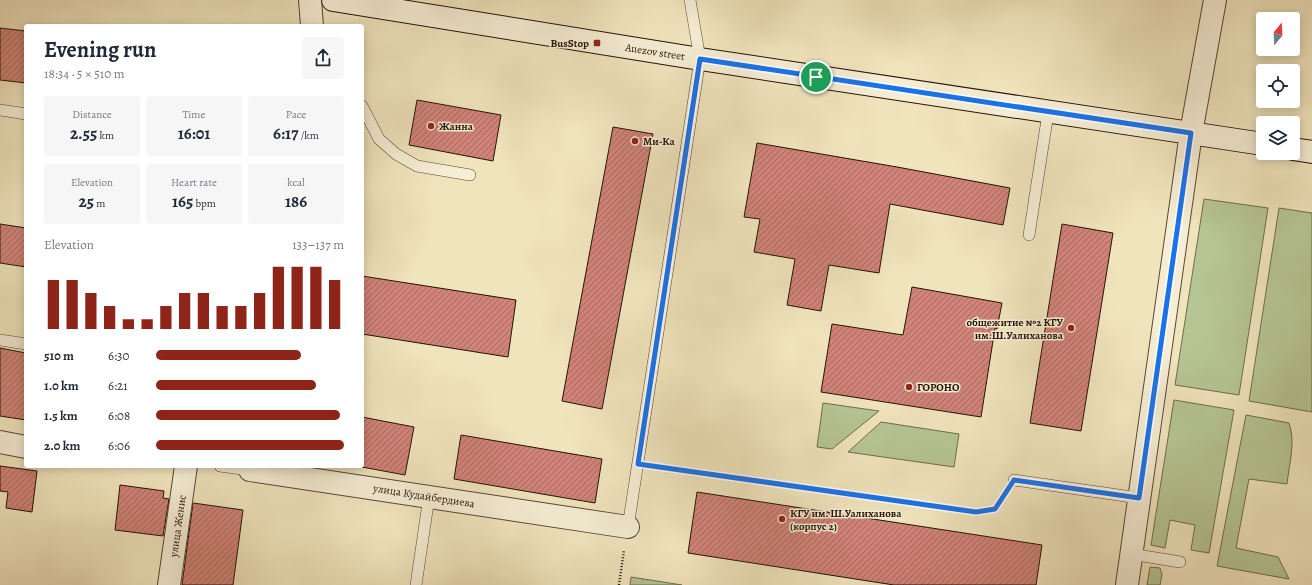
<!DOCTYPE html>
<meta charset="utf-8">
<style>
body{margin:0;font-family:Alegreya,serif;background:#f6f6f7;color:#1f2937;height:100vh;display:flex;flex-direction:column;font-size:15px;white-space:nowrap}
*{box-sizing:border-box;margin:0}
p{font-size:13px;color:#747a83}
.icon{flex:none;width:22px;height:22px;fill:none;stroke:currentColor;stroke-width:2;stroke-linecap:round;stroke-linejoin:round}
.map{position:relative;flex:1;overflow:hidden}
.details{position:absolute;left:24px;top:24px;width:340px;height:444px;display:flex;flex-direction:column;background:#fff;border-radius:4px;box-shadow:0 2px 10px #0003}
.details>*{flex:none}
.needle{width:26px;rotate:18deg}
.fabs{position:absolute;left:1256px;top:12px;display:grid;gap:8px}
.fabs a{display:grid;place-items:center;width:44px;height:44px;border-radius:4px;background:#fff;box-shadow:0 2px 10px #0003;font-size:20px}
.pin{position:absolute;display:grid;place-items:center;width:34px;height:34px;color:#fff;margin:-17px;border:2px solid #fff;border-radius:50%;box-shadow:0 1px 4px #0007}
.round{display:grid;place-items:center;flex:none;width:42px;height:42px;border-radius:4px;background:#f6f6f7}
.summary{display:flex;align-items:center;justify-content:space-between;height:68px;padding:0 20px}
h1{font-size:22px;font-weight:700;line-height:30px}
.stats{display:grid;grid-template-columns:repeat(3,1fr);gap:6px;height:68px;padding:4px 20px}
.stats div{display:grid;align-content:center;border-radius:4px;background:#f6f6f7;text-align:center}
.stats b{font-size:17px;font-weight:700}
.stats small{font-size:11px;font-weight:400}
.stats p{font-size:11px}
.chart{height:112px;padding:8px 20px}
.chart p{display:flex;justify-content:space-between}
.chart svg{width:100%;height:72px;margin-top:4px;stroke:#8f2418;stroke-width:6}
ul{padding:0 20px;list-style:none;font-size:13px}
li{display:grid;grid-template-columns:64px 48px 1fr;align-items:center;height:30px}
li i{height:10px;border-radius:5px;background:#8f2418}
.map>svg:first-child{display:block}
.grass{fill:#b6c594;stroke:#6e6c4d}
.forest{fill:url(#forest-crowns);stroke:#6e6c4d}
.building{fill:url(#building-hatch);stroke:#251206}
.lines{fill:none;stroke-linecap:round;stroke-linejoin:round}
.service-casing{stroke:#584634;stroke-width:12}
.minor-casing{stroke:#584634;stroke-width:24}
.tertiary-casing{stroke:#584634;stroke-width:24}
.secondary-casing{stroke:#251206;stroke-width:24}
.path{stroke:#251206;stroke-width:2.5;stroke-dasharray:1 2;stroke-linecap:butt}
.service{stroke:#f5edd4;stroke-width:11}
.minor{stroke:#f5edd4;stroke-width:22}
.tertiary{stroke:#f5edd4;stroke-width:22}
.secondary{stroke:#f5edd4;stroke-width:22}
.route-casing{stroke:#fff;stroke-width:8}
.route{stroke:#1a73e8;stroke-width:5}
.poi-dot{fill:#8f2418;stroke:#f5edd4;stroke-width:1.5}
.labels{text-anchor:middle;dominant-baseline:central;stroke-width:3;stroke-linejoin:round;paint-order:stroke}
.poi-label{font-size:11px;font-weight:bold;fill:#251206;stroke:#f5edd4;text-anchor:start}
.street-label{font-size:11px;fill:#251206;stroke:#f5edd4}
</style>
<div class="map">
<svg width="1312" height="585" viewBox="0 0 1312 585">
<defs>
<pattern id="forest-crowns" width="20" height="18" patternUnits="userSpaceOnUse"><rect width="20" height="18" fill="#b6c594"/><path d="M2 6a3 3 0 1 1 6 0M12 15a3 3 0 1 1 6 0" fill="none" stroke="#9ca87e"/></pattern>
<pattern id="building-hatch" width="6" height="6" patternUnits="userSpaceOnUse"><rect width="6" height="6" fill="#d08378"/><path d="M-1 1l2-2M0 6l6-6M5 7l2-2" fill="none" stroke="#a96a60"/></pattern>
</defs>
<rect width="100%" height="100%" fill="#f0e4bd"/>
<filter id="stains"><feTurbulence type="fractalNoise" baseFrequency=".005" numOctaves="4"/><feColorMatrix values="0 0 0 0 .2 0 0 0 0 .09 0 0 0 0 .02 0 0 0 .5 -.17"/></filter>
<radialGradient id="worn" r=".72"><stop offset=".6" stop-color="#630" stop-opacity="0"/><stop offset="1" stop-color="#630" stop-opacity=".3"/></radialGradient>
<g class="grass">
<path d="M 1204,199 L 1268,208 L 1239,395 L 1175,385 Z"/>
<path d="M 1279,208 L 1312,213 L 1312,412 L 1249,401 Z"/>
<path d="M 1174,400 L 1234,410 L 1209,553 L 1191,550 L 1195,525 L 1170,520 L 1165,548 L 1151,545 Z"/>
<path d="M 823,403 L 879,411 L 832,449 L 817,447 Z"/>
<path d="M 1246,415 L 1289,423 C 1296,443 1289,464 1287,484 L 1249,479 L 1236,548 L 1278,557 L 1289,579 L 1217,566 Z"/>
<path d="M 881,422 L 959,434 L 954,467 L 848,452 Z"/>
<path d="M 1150,567 L 1160,568 L 1162,574 L 1160,585 L 1147,585 Z"/>
</g>
<path class="forest" d="M 631,577 L 682,585 L 630,585 Z"/>
<g class="building">
<path d="M 0,28 L 26,31 L 26,83 L 0,80 Z"/>
<path d="M 417,100 L 501,115 L 493,161 L 409,145 Z"/>
<path d="M 613,127 L 653,134 L 602,409 L 562,401 Z"/>
<path d="M 757,143 L 897,167 L 1010,188 L 1003,225 L 890,204 L 879,273 L 829,265 L 821,311 L 787,305 L 795,259 L 754,252 L 760,219 L 744,217 Z"/>
<path d="M 0,224 L 26,228 L 26,267 L 0,263 Z"/>
<path d="M 1062,224 L 1113,233 L 1081,431 L 1030,423 Z"/>
<path d="M 362,276 L 516,300 L 508,357 L 362,334 Z"/>
<path d="M 912,287 L 1002,303 L 997,329 L 995,328 L 981,417 L 821,392 L 832,324 L 903,335 Z"/>
<path d="M 0,348 L 26,353 L 26,420 L 0,416 Z"/>
<path d="M 362,417 L 414,427 L 405,475 L 362,467 Z"/>
<path d="M 461,435 L 602,459 L 595,503 L 454,479 Z"/>
<path d="M 0,466 L 37,471 L 32,512 L 6,508 L 8,492 L 0,491 Z"/>
<path d="M 120,485 L 164,491 L 163,498 L 169,499 L 163,536 L 115,530 Z"/>
<path d="M 697,492 L 1042,545 L 1036,585 L 894,585 L 688,553 Z"/>
<path d="M 193,503 L 243,510 L 233,585 L 182,585 Z"/>
</g>
<g class="lines">
<defs>
<g id="service">
<path d="M 362,106 L 379,139 L 396,154 L 417,166 L 470,175"/>
<path d="M 0,110 L 26,114"/>
<path d="M 1029,235 L 1048,113"/>
<path d="M 0,340 L 26,344"/>
<path d="M 220,466 L 250,470"/>
<path d="M 1014,480 L 1139,498"/>
<path d="M 628,527 L 700,59 L 690,0"/>
<path d="M 1131,554 L 1180,562"/>
<path d="M 416,585 L 429,497"/>
</g>
<g id="minor">
<path d="M 310,0 L 312,26"/>
<path d="M 1191,133 L 1215,0"/>
<path d="M 0,442 L 26,447"/>
<path d="M 251,466 L 250,470 L 628,527"/>
<path d="M 169,585 L 186,466"/>
</g>
<path id="tertiary" d="M 1127,585 L 1191,133"/>
<g id="secondary">
<path d="M 333,0 L 700,59 L 1263,144"/>
<path d="M 1293,149 L 1312,152"/>
</g>
</defs>
<use href="#service" class="service-casing"/>
<use href="#minor" class="minor-casing"/>
<use href="#tertiary" class="tertiary-casing"/>
<use href="#secondary" class="secondary-casing"/>
<g class="path">
<path d="M 654,466 L 977,512 L 995,509 L 1005,493"/>
<path d="M 619,585 L 624,550"/>
</g>
<use href="#service" class="service"/>
<use href="#minor" class="minor"/>
<use href="#tertiary" class="tertiary"/>
<use href="#secondary" class="secondary"/>
</g>
<g class="lines">
<defs>
<path id="route" d="M 700,59 L 1191,133 L 1139,498 L 1014,480 L 995,509 L 976,512 L 638,464 Z"/>
</defs>
<use href="#route" class="route-casing"/>
<use href="#route" class="route"/>
</g>
<g class="poi-dot">
<rect x="593" y="39" width="8" height="8" rx="2"/>
<circle cx="431" cy="126" r="4"/>
<circle cx="635" cy="141" r="4"/>
<circle cx="1071" cy="328" r="4"/>
<circle cx="909" cy="387" r="4"/>
<circle cx="782" cy="519" r="4"/>
</g>
<g class="labels">
<g class="poi-label">
<text x="589" y="43" text-anchor="end">BusStop</text>
<text x="439" y="126">Жанна</text>
<text x="643" y="141">Ми-Ка</text>
<text x="1063" y="322" text-anchor="end">общежитие №2 КГУ<tspan x="1063" dy="13">им.Ш.Уалиханова</tspan></text>
<text x="917" y="387">ГОРОНО</text>
<text x="790" y="513">КГУ им. Ш.Уалиханова<tspan x="790" dy="13">(корпус 2)</tspan></text>
</g>
<g class="street-label">
<text transform="translate(655 52) rotate(9)">Auezov street</text>
<text transform="translate(424 496) rotate(9)">улица Кудайбердиева</text>
<text transform="translate(178 526) rotate(-82)">улица Женис</text>
</g>
</g>
<rect width="100%" height="100%" filter="url(#stains)"/>
<rect width="100%" height="100%" fill="url(#worn)"/>
</svg>
<div class="fabs">
<a><svg class="needle" viewBox="-14 -14 28 28"><path d="M0-13l5 13h-10z" fill="#e53935"/><path d="M0 13l5-13h-10z" fill="#747a83"/></svg></a>
<a><svg class="icon" aria-label="locate" viewBox="0 0 24 24"><circle cx="12" cy="12" r="6"/><path d="M12 2v4M12 18v4M2 12h4M18 12h4"/></svg></a>
<a><svg class="icon" aria-label="layers" viewBox="0 0 24 24"><path d="M12 4l9 5-9 5-9-5zM3 14l9 5 9-5"/></svg></a>
</div>
<div class="pin" style="left:816px;top:77px;background:#1e9e55"><svg class="icon" aria-label="arrive" viewBox="0 0 24 24"><path d="M6 21V4h12l-3 4 3 4H6"/></svg></div>
<section class="details">
<div class="summary"><div><h1>Evening run</h1><p>18:34 · 5 × 510 m</p></div><a class="round"><svg class="icon" aria-label="share" viewBox="0 0 24 24"><path d="M12 15V3M7 8l5-5 5 5M5 13v7h14v-7"/></svg></a></div>
<div class="stats">
<div><p>Distance</p><b>2.55<small> km</small></b></div>
<div><p>Time</p><b>16:01</b></div>
<div><p>Pace</p><b>6:17<small> /km</small></b></div>
</div>
<div class="stats">
<div><p>Elevation</p><b>25<small> m</small></b></div>
<div><p>Heart rate</p><b>165<small> bpm</small></b></div>
<div><p>kcal</p><b>186</b></div>
</div>
<div class="chart"><p><span>Elevation</span>133–137 m</p>
<svg viewBox="0 0 160 44" preserveAspectRatio="none"><path d="M5 44V14M15 44V14M25 44V22M35 44V30M45 44V38M55 44V38M65 44V30M75 44V22M85 44V22M95 44V30M105 44V30M115 44V22M125 44V6M135 44V6M145 44V6M155 44V14"/></svg>
</div>
<ul>
<li><b>510 m</b>6:30<i style="width:77%"></i></li>
<li><b>1.0 km</b>6:21<i style="width:85%"></i></li>
<li><b>1.5 km</b>6:08<i style="width:98%"></i></li>
<li><b>2.0 km</b>6:06<i style="width:100%"></i></li>
</ul>
</section>
</div>
